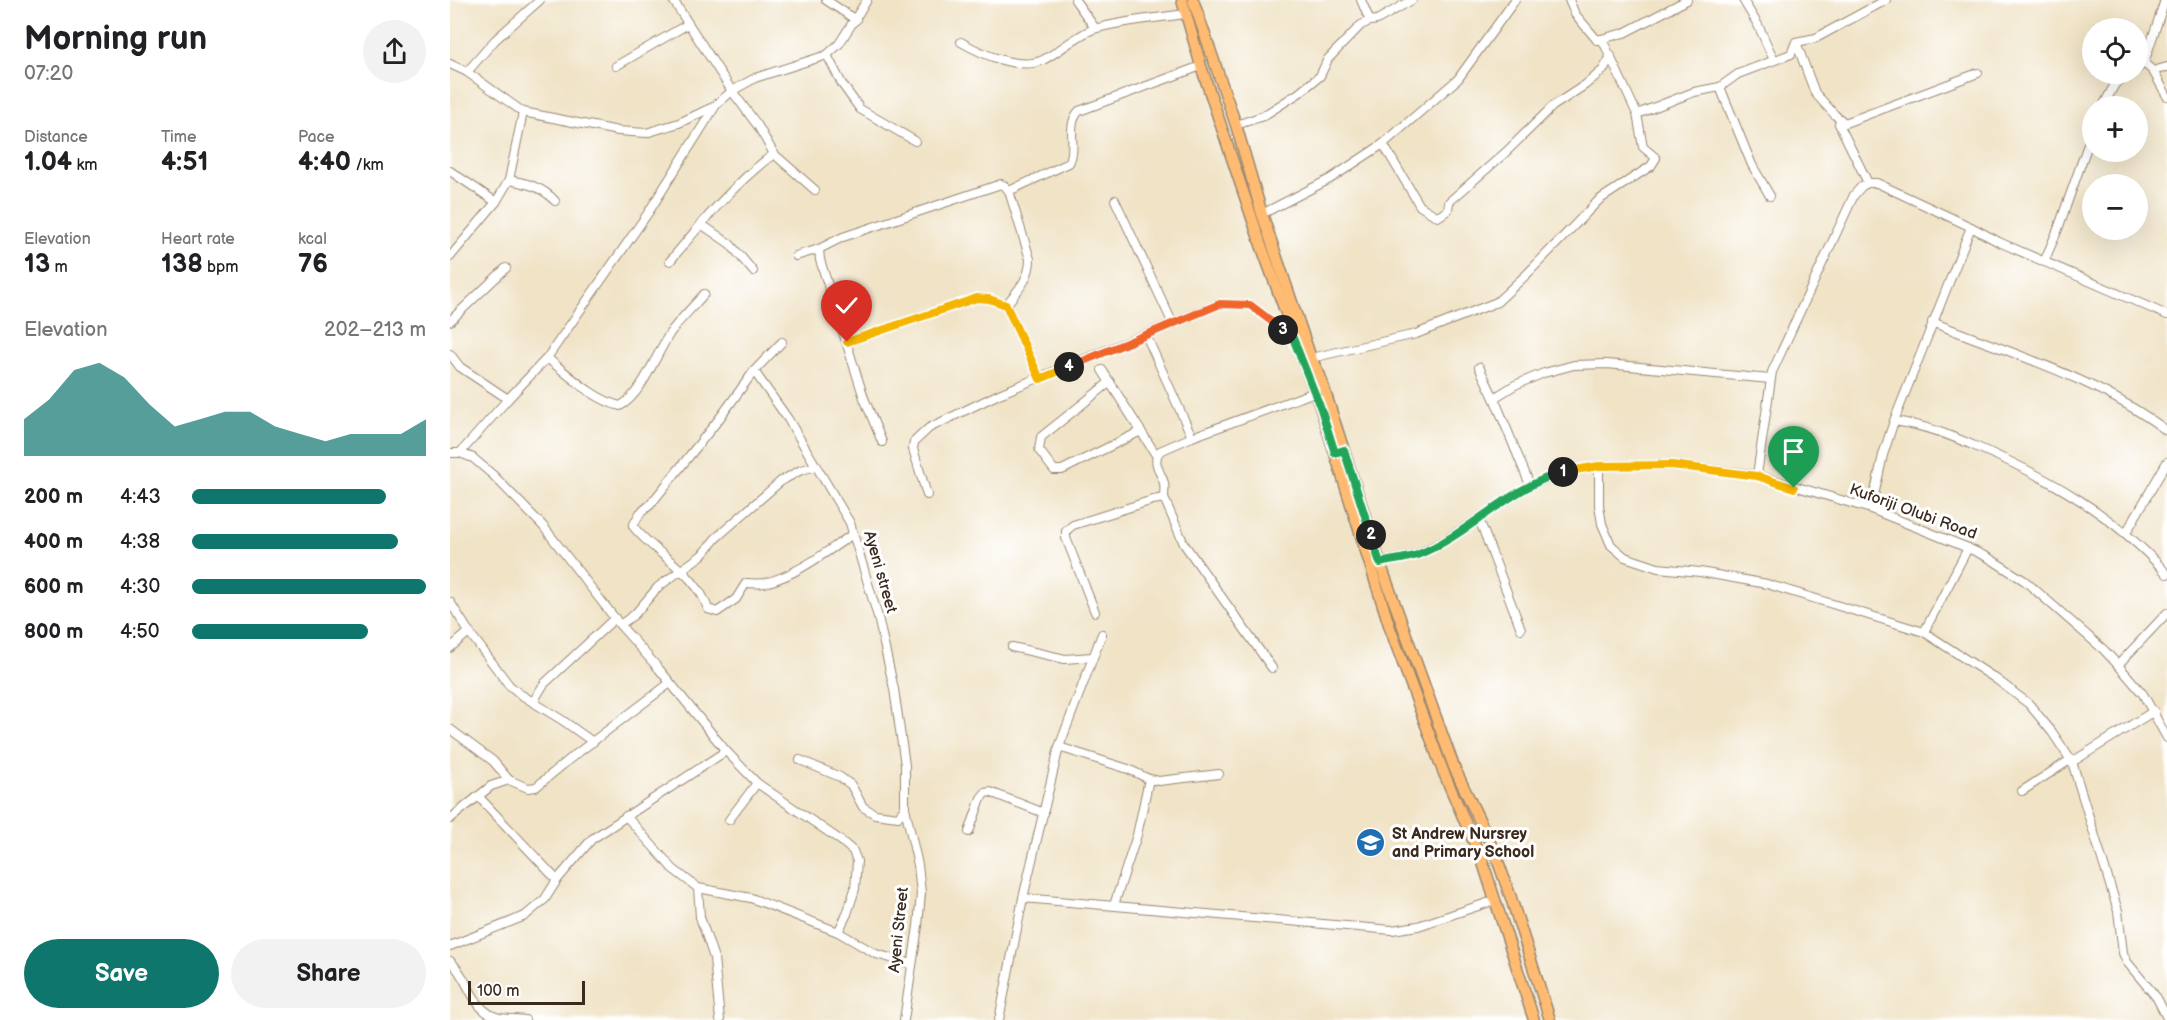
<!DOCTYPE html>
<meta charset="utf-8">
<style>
body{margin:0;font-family:"Balsamiq Sans",sans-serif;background:#f2f2f2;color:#202124;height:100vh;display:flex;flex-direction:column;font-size:22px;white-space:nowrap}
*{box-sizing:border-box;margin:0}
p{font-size:20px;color:#757577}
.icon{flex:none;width:33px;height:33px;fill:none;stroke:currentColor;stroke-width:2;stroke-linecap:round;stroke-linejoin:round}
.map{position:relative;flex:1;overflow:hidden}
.drawer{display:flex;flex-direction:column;background:#fff;width:450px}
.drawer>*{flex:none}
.tools{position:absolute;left:1632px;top:18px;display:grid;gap:12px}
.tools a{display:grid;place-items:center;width:66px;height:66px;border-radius:50%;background:#fff;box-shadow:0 6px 24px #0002;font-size:30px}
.scale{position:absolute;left:18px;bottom:15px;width:117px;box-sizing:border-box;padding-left:6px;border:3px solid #3b2a1e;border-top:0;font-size:16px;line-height:21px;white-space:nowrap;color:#3b2a1e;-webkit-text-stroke:4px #fff;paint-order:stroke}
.pin{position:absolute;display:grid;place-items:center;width:51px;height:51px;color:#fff;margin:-62px -26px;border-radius:50% 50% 50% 0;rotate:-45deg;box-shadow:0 0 6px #0007}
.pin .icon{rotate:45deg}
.km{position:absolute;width:30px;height:30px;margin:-15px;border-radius:50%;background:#222;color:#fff;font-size:16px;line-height:30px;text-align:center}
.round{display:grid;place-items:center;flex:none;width:63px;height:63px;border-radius:32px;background:#f2f2f2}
.headline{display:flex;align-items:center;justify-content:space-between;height:102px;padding:0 24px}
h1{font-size:33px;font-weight:800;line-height:45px}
.metrics{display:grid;grid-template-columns:repeat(3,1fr);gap:9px;height:102px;padding:6px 24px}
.metrics div{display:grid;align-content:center}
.metrics b{font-size:26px;font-weight:800}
.metrics small{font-size:16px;font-weight:400}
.metrics p{font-size:16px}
.chart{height:168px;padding:12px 24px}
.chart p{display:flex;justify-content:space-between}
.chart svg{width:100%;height:108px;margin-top:6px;fill:#0f766e;opacity:.7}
.cta{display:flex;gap:12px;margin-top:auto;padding:12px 24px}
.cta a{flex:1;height:69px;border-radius:36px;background:#0f766e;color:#fff;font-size:24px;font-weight:800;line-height:69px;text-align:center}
.cta a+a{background:#f2f2f2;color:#202124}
ul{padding:0 24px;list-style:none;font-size:20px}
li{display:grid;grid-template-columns:96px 72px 1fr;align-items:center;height:45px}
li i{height:15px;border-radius:8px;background:#0f766e}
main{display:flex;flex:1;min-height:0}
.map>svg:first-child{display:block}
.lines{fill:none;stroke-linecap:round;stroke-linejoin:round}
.minor-casing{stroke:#968672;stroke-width:10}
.major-casing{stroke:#968672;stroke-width:13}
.minor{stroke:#fff;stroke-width:8}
.major{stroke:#ffbb71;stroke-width:10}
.split-1-casing{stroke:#fff;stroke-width:12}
.split-2-casing{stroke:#fff;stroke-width:12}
.split-3-casing{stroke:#fff;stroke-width:12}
.split-4-casing{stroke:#fff;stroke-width:12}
.split-5-casing{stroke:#fff;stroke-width:12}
.split-1{stroke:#f5b400;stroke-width:8}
.split-2{stroke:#22a559;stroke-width:8}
.split-3{stroke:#22a559;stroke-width:8}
.split-4{stroke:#f0652b;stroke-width:8}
.split-5{stroke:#f5b400;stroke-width:8}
.labels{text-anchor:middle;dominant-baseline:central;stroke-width:6;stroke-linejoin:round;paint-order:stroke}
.street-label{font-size:16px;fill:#3b2a1e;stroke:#fff}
.poi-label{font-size:16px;font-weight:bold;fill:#3b2a1e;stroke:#fff;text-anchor:start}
</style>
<main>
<section class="drawer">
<div class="headline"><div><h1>Morning run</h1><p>07:20</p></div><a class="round"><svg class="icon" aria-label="share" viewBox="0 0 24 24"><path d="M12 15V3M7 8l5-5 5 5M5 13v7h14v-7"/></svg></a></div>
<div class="metrics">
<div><p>Distance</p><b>1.04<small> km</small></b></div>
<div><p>Time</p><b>4:51</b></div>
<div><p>Pace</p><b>4:40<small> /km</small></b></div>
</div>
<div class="metrics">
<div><p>Elevation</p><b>13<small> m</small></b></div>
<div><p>Heart rate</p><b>138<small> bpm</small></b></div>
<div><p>kcal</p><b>76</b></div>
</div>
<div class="chart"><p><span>Elevation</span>202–213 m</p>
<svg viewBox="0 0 160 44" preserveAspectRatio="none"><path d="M0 44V29L10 21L20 9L30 6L40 12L50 23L60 32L70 29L80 26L90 26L100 32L110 35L120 38L130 35L140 35L150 35L160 29V44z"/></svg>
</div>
<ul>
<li><b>200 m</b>4:43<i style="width:83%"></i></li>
<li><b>400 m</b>4:38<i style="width:88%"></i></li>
<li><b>600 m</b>4:30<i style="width:100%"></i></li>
<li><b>800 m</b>4:50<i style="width:75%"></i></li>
</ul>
<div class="cta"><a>Save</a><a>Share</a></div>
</section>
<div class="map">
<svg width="1717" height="1020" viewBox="0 0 1717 1020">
<rect width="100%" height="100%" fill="#fff"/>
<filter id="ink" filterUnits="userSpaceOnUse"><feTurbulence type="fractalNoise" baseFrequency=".0167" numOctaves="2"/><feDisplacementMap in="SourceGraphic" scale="12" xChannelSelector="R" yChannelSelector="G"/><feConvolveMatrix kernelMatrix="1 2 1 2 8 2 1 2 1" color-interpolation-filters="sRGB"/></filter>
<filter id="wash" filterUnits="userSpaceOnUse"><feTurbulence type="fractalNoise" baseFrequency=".008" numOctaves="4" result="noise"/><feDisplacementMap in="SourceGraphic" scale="24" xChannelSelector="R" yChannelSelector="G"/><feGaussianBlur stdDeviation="1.35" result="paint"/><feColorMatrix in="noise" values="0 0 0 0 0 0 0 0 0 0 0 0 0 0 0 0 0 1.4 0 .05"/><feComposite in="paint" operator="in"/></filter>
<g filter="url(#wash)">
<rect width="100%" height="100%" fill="#f0e3c6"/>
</g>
<g filter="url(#ink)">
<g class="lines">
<defs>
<g id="minor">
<path d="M 376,0 L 406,20"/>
<path d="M 625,0 L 645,28"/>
<path d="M 1293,0 L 1308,25 L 1324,60"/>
<path d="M 920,21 L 927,20 L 962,0"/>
<path d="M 1147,40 L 1174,33 L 1237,0"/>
<path d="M 511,42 C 532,54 569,71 593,60 C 611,51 626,35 644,29 C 671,21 707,18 735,14"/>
<path d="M 1346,42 L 1365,93 L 1385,115 L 1395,123 L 1389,124 L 1418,183"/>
<path d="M 377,55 L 392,84 L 410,109 L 465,141"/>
<path d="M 1694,63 L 1703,71 L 1717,96"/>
<path d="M 0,64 L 17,72 L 73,112 L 168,131 L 196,133 L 229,123 L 265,106"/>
<path d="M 166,66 L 238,24"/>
<path d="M 1688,68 L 1694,63 L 1715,0"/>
<path d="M 1703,71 L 1717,67"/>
<path d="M 17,72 L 45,40 L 90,0"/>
<path d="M 1270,87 L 1302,165 L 1320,196"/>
<path d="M 1653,106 L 1665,84 L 1679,74"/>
<path d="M 1187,114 L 1244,92 L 1270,87 L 1288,74 L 1341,54 L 1346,42 L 1366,38 L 1436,0"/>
<path d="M 1395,123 L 1528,73"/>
<path d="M 786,125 L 813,116 L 849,93 L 870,76 L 878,59 L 911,25 L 920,21 L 911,0"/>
<path d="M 933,144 L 970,206 L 988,217 L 998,210 L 999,202 L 1056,152 L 1103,106 L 1135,85 L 1153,70 L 1161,56"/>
<path d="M 324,154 L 365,190"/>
<path d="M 0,171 L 46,202"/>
<path d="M 59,180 C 76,183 93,187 105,201"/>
<path d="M 559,191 L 619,163 C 628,147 615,126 629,111 L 751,66"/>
<path d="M 665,200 L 723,324"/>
<path d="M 812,214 L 880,179 L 933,144 L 1008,79 L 1065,0"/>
<path d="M 251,224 L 280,244 L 303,271"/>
<path d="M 346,256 L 369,249"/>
<path d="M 0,257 L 46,202 L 59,180 L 73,112"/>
<path d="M 220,261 C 250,225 286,181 324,154 L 308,126 L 282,91 L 223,0"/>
<path d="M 1594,262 L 1608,229 L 1642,133"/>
<path d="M 0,321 L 56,268"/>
<path d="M 1482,322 C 1562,354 1647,378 1717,431"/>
<path d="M 696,335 L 742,437"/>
<path d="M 332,342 L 304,371 L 269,419 L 200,505 L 190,513 L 183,526 C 205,555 246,571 258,609 L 267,612 L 286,599 L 296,583 C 302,583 309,584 315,583 C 347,575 376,552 403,534"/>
<path d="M 397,342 L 527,298 L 539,299 L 556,305 L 590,379"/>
<path d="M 0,354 L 10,367 L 58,399"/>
<path d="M 97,358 C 119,375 143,399 170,406 C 191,396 207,353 220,333 C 230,319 243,307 254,294"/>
<path d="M 861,358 L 966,334 L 1047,302 L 1077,274 L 1149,200 L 1201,166 L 1206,158 L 1193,147 L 1187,114 L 1152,39 L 1147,40 L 1125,14 L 1119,0"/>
<path d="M 1029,367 L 1044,398 L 1080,485"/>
<path d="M 652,370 L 706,455"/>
<path d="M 304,371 L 338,419 L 400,523 L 428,617 L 444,689 L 455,765 L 455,808 L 468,865 L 471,893 L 468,926 L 454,1020"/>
<path d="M 660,382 L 591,437 L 589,450 L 604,470 L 612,470 L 691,431"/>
<path d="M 1044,398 L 1065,385 L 1094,373 L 1124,365 L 1157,364 L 1320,379"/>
<path d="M 1444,421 C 1474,425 1500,435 1527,447 C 1598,477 1666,516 1717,574"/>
<path d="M 432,442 L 414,398 L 370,260 L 369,249 L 393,237 L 551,184 L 555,186 L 559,191 L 580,259 C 580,279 568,290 556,305"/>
<path d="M 0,453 L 10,453 L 23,458 L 43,475 L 93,526 L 170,625 L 209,669 L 276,751 L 307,783 L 390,840 L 403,851 L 407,861 L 405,889 L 397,914 L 388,932 L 301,898 L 248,888"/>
<path d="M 10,453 L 58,399 L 97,358 L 198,213 L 266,105 L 282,91 L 305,78 L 377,55 L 389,44 L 417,0"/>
<path d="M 1149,466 L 1149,505 L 1152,524 L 1161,545 L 1175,557 L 1208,568 L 1250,572 L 1317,584 L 1474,632 L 1546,679 L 1579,704 L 1602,732 L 1622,762 L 1668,911 L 1673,953 L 1677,962 L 1707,998 L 1717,1018"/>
<path d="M 1307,475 L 1322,372 L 1404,195 L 1412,186 L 1418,183 L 1427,183 L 1521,227 L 1549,242 L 1717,315"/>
<path d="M 477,495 L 463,449 L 464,442 L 479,428 L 549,394 L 770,304 L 800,305 L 843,338"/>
<path d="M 714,498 L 734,544 L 822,668"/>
<path d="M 1421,509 L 1433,455 L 1444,421 L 1521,227"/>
<path d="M 1029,519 L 1071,629"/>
<path d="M 1676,533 L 1717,462"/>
<path d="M 930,563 L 966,555 L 996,540 L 1080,485 L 1115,472 L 1149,466 L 1222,465 L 1307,475 L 1421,509 L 1518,548 L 1539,558 L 1575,581 L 1654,650 L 1668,665 L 1693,694 L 1717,738"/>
<path d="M 0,602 L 19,632 L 59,685 L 70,694 L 112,720 L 143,742"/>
<path d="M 645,612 L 616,538 L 616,531 L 623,525 L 703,500 L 714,498 C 714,493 715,488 714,483 C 711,473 701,461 710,451 L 742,437 L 865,392"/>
<path d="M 170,625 L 185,614 L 208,587 L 252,555 L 266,538 L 331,481 L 351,470 L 367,466"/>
<path d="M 1474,632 L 1518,548"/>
<path d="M 562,647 L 615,659 L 642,657"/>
<path d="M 0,648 L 19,632"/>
<path d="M 1668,665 L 1717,613"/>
<path d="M 83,702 L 94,684 L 165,618"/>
<path d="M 0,729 L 43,761 L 59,780 L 78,788 L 86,787 L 121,758 L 220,683"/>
<path d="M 609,747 L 678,769 L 699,779 L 709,781 L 769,774"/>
<path d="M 350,760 L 390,777 L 401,785 L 413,807 L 425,814 L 448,817 L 455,808"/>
<path d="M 1622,762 L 1704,711"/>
<path d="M 1572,791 L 1620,760"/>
<path d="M 28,796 L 107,880"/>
<path d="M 176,816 L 223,869 L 248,888 L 250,917 L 264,958 L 270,1020"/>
<path d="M 0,819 L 41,786 L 59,780"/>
<path d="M 279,820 L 307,783"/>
<path d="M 519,832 L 531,798 L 535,793 L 540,792 L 594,813"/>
<path d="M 573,898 L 942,930 L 968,926 L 1046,900"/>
<path d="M 664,905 L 687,835 L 699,779"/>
<path d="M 388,932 L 426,954 L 462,964"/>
<path d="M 0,946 L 75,916 L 95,899 L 107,880 L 142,839 L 276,751"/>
<path d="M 0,961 C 20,978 21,1012 50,1018 C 58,1019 67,1019 75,1020"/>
<path d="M 549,1020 L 573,898 L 609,747 L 652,634"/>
</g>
<g id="major">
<path d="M 732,0 L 751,66 L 811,245 L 871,409 L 941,631 L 993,771 L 1033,863 L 1084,1020"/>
<path d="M 743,0 L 786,125 L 812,214 L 861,358 L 870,376 L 930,563 L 1004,767 L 1045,853 L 1061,898 L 1100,1020"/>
</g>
</defs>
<use href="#minor" class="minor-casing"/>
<use href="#major" class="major-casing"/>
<use href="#minor" class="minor"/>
<use href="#major" class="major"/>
</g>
</g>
<g class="lines" filter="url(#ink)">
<defs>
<path id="split-1" d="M 1113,472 L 1149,466 L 1222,465 L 1307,476 L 1344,488"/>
<path id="split-2" d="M 921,535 L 930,563 C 942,560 956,559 967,555 C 1020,534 1058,488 1113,472"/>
<path id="split-3" d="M 833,330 L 843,338 L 871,409 L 885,453 L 894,450 L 921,535"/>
<path id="split-4" d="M 619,367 L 770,304 L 800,305 L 833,330"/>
<path id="split-5" d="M 397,342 L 527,298 L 539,299 L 556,305 L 590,379 L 619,367"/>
</defs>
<use href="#split-1" class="split-1-casing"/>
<use href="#split-2" class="split-2-casing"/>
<use href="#split-3" class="split-3-casing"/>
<use href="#split-4" class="split-4-casing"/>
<use href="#split-5" class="split-5-casing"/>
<use href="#split-1" class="split-1"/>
<use href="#split-2" class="split-2"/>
<use href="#split-3" class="split-3"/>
<use href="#split-4" class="split-4"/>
<use href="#split-5" class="split-5"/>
</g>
<defs>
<symbol id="school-disc" viewBox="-11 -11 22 22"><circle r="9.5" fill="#1f6fb2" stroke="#fff"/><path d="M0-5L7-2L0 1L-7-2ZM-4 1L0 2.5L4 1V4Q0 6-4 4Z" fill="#fff"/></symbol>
</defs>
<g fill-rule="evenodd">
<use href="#school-disc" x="904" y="826" width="33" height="33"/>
</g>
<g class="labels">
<g class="street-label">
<text transform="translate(1463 512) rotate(20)">Kuforiji Olubi Road</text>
<text transform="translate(430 572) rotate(74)">Ayeni street</text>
<text transform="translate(449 930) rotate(-84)">Ayeni Street</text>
</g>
<g class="poi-label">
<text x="942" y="834">St Andrew Nursrey<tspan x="942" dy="18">and Primary School</tspan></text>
</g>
</g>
</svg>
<div class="tools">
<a><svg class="icon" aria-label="locate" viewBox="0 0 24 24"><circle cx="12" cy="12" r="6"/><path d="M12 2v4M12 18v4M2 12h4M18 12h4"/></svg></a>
<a>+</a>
<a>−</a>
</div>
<div class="scale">100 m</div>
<div class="pin" style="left:1344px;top:488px;background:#1e9e55"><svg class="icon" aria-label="arrive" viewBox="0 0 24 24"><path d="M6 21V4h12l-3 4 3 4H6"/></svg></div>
<div class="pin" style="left:397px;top:342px;background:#d93025"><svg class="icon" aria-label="check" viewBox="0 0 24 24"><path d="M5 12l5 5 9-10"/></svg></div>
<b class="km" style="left:1113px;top:472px">1</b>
<b class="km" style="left:921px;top:535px">2</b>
<b class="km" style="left:833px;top:330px">3</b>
<b class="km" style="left:619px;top:367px">4</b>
</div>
</main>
